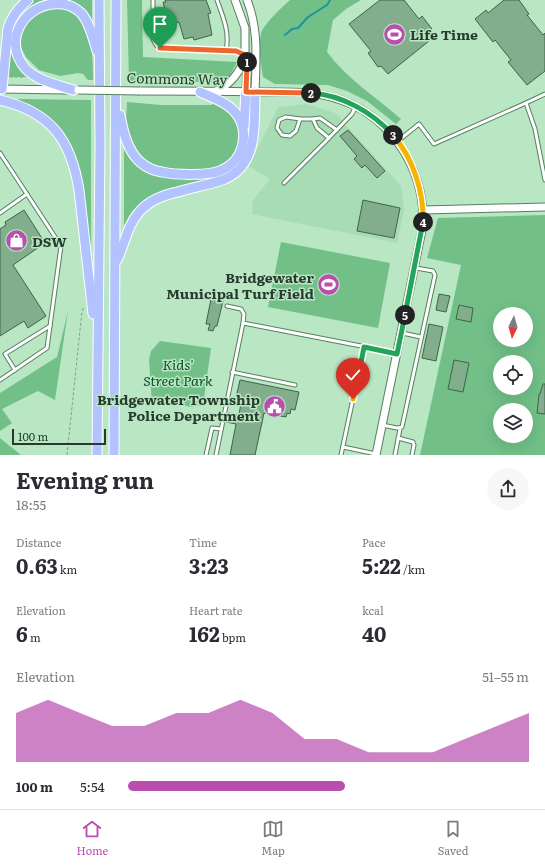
<!DOCTYPE html>
<meta charset="utf-8">
<style>
body{margin:0;font-family:Literata,serif;background:#f7f7f7;color:#2b2b33;height:100vh;display:flex;flex-direction:column;font-size:15px;white-space:nowrap}
*{box-sizing:border-box;margin:0}
p{font-size:13px;color:#7c7c81}
.icon{flex:none;width:22px;height:22px;fill:none;stroke:currentColor;stroke-width:2;stroke-linecap:round;stroke-linejoin:round}
.map{position:relative;height:455px;overflow:hidden}
.details{display:flex;flex-direction:column;background:#fff;flex:1}
.details>*{flex:none}
.needle{width:26px;rotate:185deg}
.controls{position:absolute;left:493px;top:307px;display:grid;gap:8px}
.controls a{display:grid;place-items:center;width:40px;height:40px;border-radius:50%;background:#fff;box-shadow:0 4px 16px #0002;font-size:20px}
.scale{position:absolute;left:12px;bottom:10px;width:94px;box-sizing:border-box;padding-left:4px;border:2px solid #283a2d;border-top:0;font-size:11px;line-height:14px;white-space:nowrap;color:#283a2d;-webkit-text-stroke:3px #b9e6c3;paint-order:stroke}
.pin{position:absolute;display:grid;place-items:center;width:34px;height:34px;color:#fff;margin:-41px -17px;border-radius:50% 50% 50% 0;rotate:-45deg;box-shadow:0 0 4px #0007}
.pin .icon{rotate:45deg}
.km{position:absolute;width:20px;height:20px;margin:-10px;border-radius:50%;background:#222;color:#fff;font-size:11px;line-height:20px;text-align:center}
.round{display:grid;place-items:center;flex:none;width:42px;height:42px;border-radius:21px;background:#f7f7f7}
.summary{display:flex;align-items:center;justify-content:space-between;height:68px;padding:0 16px}
h1{font-size:22px;font-weight:700;line-height:30px}
.figures{display:grid;grid-template-columns:repeat(3,1fr);gap:6px;height:68px;padding:4px 16px}
.figures div{display:grid;align-content:center}
.figures b{font-size:20px;font-weight:700}
.figures small{font-size:11px;font-weight:400}
.figures p{font-size:11px}
.chart{height:112px;padding:8px 16px}
.chart p{display:flex;justify-content:space-between}
.chart svg{width:100%;height:72px;margin-top:4px;fill:#ba4eae;opacity:.7}
ul{padding:0 16px;list-style:none;font-size:13px}
li{display:grid;grid-template-columns:64px 48px 1fr;align-items:center;height:30px}
li i{height:10px;border-radius:5px;background:#ba4eae}
.dock{display:flex;justify-content:space-around;align-items:center;height:56px;border-top:1px solid #e1e1e2;background:#fff;font-size:11px;color:#7c7c81}
.dock a{display:grid;justify-items:center;gap:2px}
.dock .selected{color:#ba4eae}
.map>svg:first-child{display:block}
.built{fill:#a8dcb5}
.green{fill:#72c088;fill-rule:evenodd}
.lines{fill:none;stroke-linecap:round;stroke-linejoin:round}
.stream{stroke:#1c92a5;stroke-width:2}
.building{fill:#83ae8e;stroke:#3c6547}
.service-casing{stroke:#567f60;stroke-width:5}
.tertiary-casing{stroke:#567f60;stroke-width:9}
.trunk-casing{stroke:#fff;stroke-width:11}
.path{stroke:#7fa287;stroke-width:1;stroke-dasharray:3 2;stroke-linecap:butt}
.service{stroke:#fff;stroke-width:3}
.tertiary{stroke:#fff;stroke-width:7}
.trunk{stroke:#b3c3ff;stroke-width:9}
.tertiary-bridge-casing{stroke:#567f60;stroke-width:9;stroke-linecap:butt}
.tertiary-bridge{stroke:#fff;stroke-width:7}
.split-1-casing{stroke:#fff;stroke-width:8}
.split-2-casing{stroke:#fff;stroke-width:8}
.split-3-casing{stroke:#fff;stroke-width:8}
.split-4-casing{stroke:#fff;stroke-width:8}
.split-5-casing{stroke:#fff;stroke-width:8}
.split-6-casing{stroke:#fff;stroke-width:8}
.split-7-casing{stroke:#fff;stroke-width:8}
.split-1{stroke:#f0652b;stroke-width:5}
.split-2{stroke:#f0652b;stroke-width:5}
.split-3{stroke:#22a559;stroke-width:5}
.split-4{stroke:#f5b400;stroke-width:5}
.split-5{stroke:#22a559;stroke-width:5}
.split-6{stroke:#22a559;stroke-width:5}
.split-7{stroke:#f5b400;stroke-width:5}
.labels{text-anchor:middle;dominant-baseline:central;stroke-width:3;stroke-linejoin:round;paint-order:stroke}
.poi-label{font-size:14px;font-weight:bold;fill:#283a2d;stroke:#b9e6c3;text-anchor:start}
.street-label{font-size:14px;fill:#283a2d;stroke:#b9e6c3}
.park-label{font-size:14px;font-style:italic;fill:#084d26;stroke:#b9e6c3}
</style>
<div class="map">
<svg width="545" height="455" viewBox="0 0 545 455">
<rect width="100%" height="100%" fill="#b9e6c3"/>
<path class="built" d="M 307,104 L 335,113 L 401,186 L 404,210 L 397,243 L 252,214 L 253,200 L 270,179 L 249,166 L 278,107 Z"/>
<g class="green">
<path d="M 34,0 L 44,0 C 24,5 7,26 12,47 C 13,55 24,69 29,77 L 7,77 L 10,31 L 22,10 Z"/>
<path d="M 64,0 L 92,0 L 92,23 Z"/>
<path d="M 127,0 L 142,0 L 143,57 L 237,62 L 229,77 L 212,82 L 129,81 Z"/>
<path d="M 290,0 L 361,0 L 346,9 L 333,20 L 327,52 C 347,79 376,97 401,119 L 396,124 L 367,101 L 347,91 L 328,85 L 275,84 L 263,77 C 261,63 258,47 261,33 C 264,24 283,6 290,0 Z"/>
<path d="M 46,7 C 53,7 61,7 68,9 C 93,17 93,59 93,80 L 88,80 L 83,74 L 78,73 L 60,76 L 39,70 L 26,57 L 19,44 L 24,22 Z"/>
<path d="M 17,99 L 91,100 L 91,254 L 81,173 L 70,144 L 53,123 Z"/>
<path d="M 127,102 L 161,105 L 212,105 L 213,103 C 222,105 232,112 237,120 C 245,136 236,160 221,167 C 212,171 194,171 184,170 C 178,170 170,171 163,170 C 146,166 130,149 127,132 C 125,123 127,111 127,102 Z"/>
<path d="M 124,142 L 129,152 L 165,177 L 219,178 C 197,183 158,188 141,203 C 135,209 131,220 124,225 Z"/>
<path d="M 545,215 L 545,455 L 420,455 L 461,265 L 427,258 L 438,218 ZM 500,314 L 526,314 L 526,340 L 500,340 ZM 500,362 L 526,362 L 526,388 L 500,388 ZM 500,410 L 526,410 L 526,436 L 500,436 Z"/>
<path d="M 281,242 L 390,263 L 378,328 L 268,307 Z"/>
<path d="M 68,311 L 55,400 L 38,391 L 2,409 L 12,423 L 0,431 L 0,393 L 57,357 Z"/>
<path d="M 160,341 L 211,348 L 203,405 L 191,407 L 164,401 L 152,405 L 149,360 L 151,351 Z"/>
<path d="M 0,438 L 21,455 L 0,455 Z"/>
</g>
<g class="lines">
<path class="stream" d="M 285,35 L 292,29 L 298,28 L 308,17 L 327,5 L 330,0"/>
</g>
<g class="building">
<path d="M 165,0 L 206,0 L 211,13 L 208,14 L 212,35 L 194,40 L 193,37 L 184,39 L 179,22 L 172,24 L 170,17 L 167,17 L 163,2 L 166,2 Z"/>
<path d="M 380,0 L 404,0 L 419,19 L 422,16 L 432,29 L 429,31 L 434,37 L 388,74 L 381,66 L 378,67 L 368,53 L 371,51 L 349,24 Z"/>
<path d="M 504,0 L 519,0 L 529,14 L 527,15 L 543,35 L 545,33 L 545,71 L 527,85 L 508,62 L 511,60 L 495,40 L 493,42 L 475,19 L 486,10 L 488,13 Z"/>
<path d="M 348,130 L 385,171 L 377,178 L 365,165 L 362,168 L 354,159 L 357,156 L 340,136 Z"/>
<path d="M 363,200 L 400,208 L 394,238 L 357,231 Z"/>
<path d="M 24,210 L 45,243 L 13,265 L 46,316 L 28,328 L 24,321 L 0,336 L 0,229 L 6,225 L 5,222 Z"/>
<path d="M 439,294 L 450,296 L 446,312 L 436,310 Z"/>
<path d="M 211,299 L 223,301 L 217,326 L 215,326 L 213,331 L 208,330 L 210,324 L 206,324 Z"/>
<path d="M 459,305 L 473,308 L 471,322 L 456,319 Z"/>
<path d="M 429,324 L 443,327 L 436,361 L 422,358 Z"/>
<path d="M 454,360 L 469,363 L 463,392 L 448,389 Z"/>
<path d="M 240,380 L 299,392 L 295,410 L 291,409 L 290,414 L 287,413 L 286,417 L 264,413 L 255,455 L 230,455 L 236,424 L 226,422 L 228,413 L 239,415 L 241,403 L 235,402 Z"/>
<path d="M 543,384 L 545,384 L 545,414 L 537,413 L 539,394 L 540,394 Z"/>
</g>
<g class="lines">
<defs>
<g id="service">
<path d="M 153,0 L 153,39 L 156,45 L 161,48 L 236,51 L 245,55"/>
<path d="M 217,0 C 223,17 230,32 226,51"/>
<path d="M 526,103 L 545,94"/>
<path d="M 286,117 L 300,119 L 296,131 L 290,136 L 282,135 L 277,128 L 279,120 Z"/>
<path d="M 300,119 L 313,119 L 320,118 L 337,130"/>
<path d="M 313,119 L 317,128 L 329,138"/>
<path d="M 398,141 L 419,124 L 434,144 L 526,103 L 535,129 L 545,180"/>
<path d="M 0,153 L 61,246 L 47,348 L 0,380"/>
<path d="M 284,183 L 326,141 L 352,114 L 355,108"/>
<path d="M 0,213 L 27,194"/>
<path d="M 227,306 L 241,309 L 244,314 L 243,323"/>
<path d="M 402,333 L 421,337"/>
<path d="M 15,370 L 5,354 L 50,326"/>
<path d="M 232,372 L 295,385"/>
<path d="M 382,425 L 397,428 L 402,427 L 435,275 L 433,271 L 416,268"/>
<path d="M 398,438 L 413,442 L 414,445 L 412,455"/>
<path d="M 343,447 L 376,454"/>
<path d="M 206,455 L 212,428 L 221,429"/>
<path d="M 216,455 L 243,323 L 397,353"/>
<path d="M 341,455 L 364,347"/>
<path d="M 395,455 L 400,429"/>
</g>
<g id="tertiary">
<path d="M 235,0 L 245,28 L 245,59 L 247,62 L 246,92"/>
<path d="M 247,0 C 259,30 256,60 255,92"/>
<path d="M 0,89 L 66,90"/>
<path d="M 140,91 C 181,91 223,91 264,92 C 286,92 310,91 331,97 C 388,112 425,166 423,225 L 376,455"/>
<path d="M 216,91 C 231,84 238,74 245,59"/>
<path d="M 423,210 L 545,207"/>
</g>
<g id="trunk">
<path d="M 2,89 L 8,28 C 12,16 18,8 28,0"/>
<path d="M 73,90 C 58,85 38,81 26,69 C 0,40 26,0 63,4 C 70,5 77,9 82,14 C 90,24 93,38 97,51"/>
<path d="M 0,100 C 51,112 71,140 79,190 L 93,314"/>
<path d="M 120,115 C 123,131 127,150 140,162 C 146,167 154,171 162,172 C 175,175 211,176 222,170 C 246,159 251,127 232,109 C 224,101 211,97 200,92"/>
<path d="M 244,126 L 246,92"/>
<path d="M 117,260 C 125,244 127,225 140,211 C 150,200 163,195 178,192 C 193,187 210,185 225,179 C 259,164 254,123 255,92"/>
<path d="M 97,455 L 100,146 L 99,0"/>
<path d="M 114,455 L 116,0"/>
</g>
</defs>
<use href="#service" class="service-casing"/>
<use href="#tertiary" class="tertiary-casing"/>
<use href="#trunk" class="trunk-casing"/>
<g class="path">
<path d="M 10,77 L 23,77"/>
<path d="M 67,455 L 82,311 L 84,307"/>
</g>
<use href="#service" class="service"/>
<use href="#tertiary" class="tertiary"/>
<use href="#trunk" class="trunk"/>
<defs>
<path id="tertiary-bridge" d="M 78,90 L 140,91"/>
</defs>
<use href="#tertiary-bridge" class="tertiary-bridge-casing"/>
<use href="#tertiary-bridge" class="tertiary-bridge"/>
</g>
<g class="lines">
<defs>
<path id="split-1" d="M 160,48 L 236,51 L 245,55 L 245,59 L 247,62"/>
<path id="split-2" d="M 247,62 L 246,92 L 311,93"/>
<path id="split-3" d="M 311,93 C 342,95 372,112 393,135"/>
<path id="split-4" d="M 393,135 C 413,158 424,192 423,222"/>
<path id="split-5" d="M 405,315 L 423,222"/>
<path id="split-6" d="M 360,368 L 364,347 L 397,354 L 405,315"/>
<path id="split-7" d="M 353,399 L 360,368"/>
</defs>
<use href="#split-1" class="split-1-casing"/>
<use href="#split-2" class="split-2-casing"/>
<use href="#split-3" class="split-3-casing"/>
<use href="#split-4" class="split-4-casing"/>
<use href="#split-5" class="split-5-casing"/>
<use href="#split-6" class="split-6-casing"/>
<use href="#split-7" class="split-7-casing"/>
<use href="#split-1" class="split-1"/>
<use href="#split-2" class="split-2"/>
<use href="#split-3" class="split-3"/>
<use href="#split-4" class="split-4"/>
<use href="#split-5" class="split-5"/>
<use href="#split-6" class="split-6"/>
<use href="#split-7" class="split-7"/>
</g>
<defs>
<symbol id="stadium-disc" viewBox="-11 -11 22 22"><circle r="9.5" fill="#ba4eae" stroke="#b9e6c3"/><path d="M0-5a6.5 5 0 1 0 0 10a6.5 5 0 1 0 0-10ZM-3.5-1.8h7v3.6h-7Z" fill="#fff"/></symbol>
<symbol id="shop-disc" viewBox="-11 -11 22 22"><circle r="9.5" fill="#ba4eae" stroke="#b9e6c3"/><path d="M-5-2.5h2.3a2.7 3.5 0 0 1 5.4 0H5L5.5 6h-11ZM-1.5-2.5h3a1.5 2.3 0 0 0-3 0Z" fill="#fff"/></symbol>
<symbol id="civic-disc" viewBox="-11 -11 22 22"><circle r="9.5" fill="#ba4eae" stroke="#b9e6c3"/><path d="M-.6-6.5H3V-4.5H.6V-3L4-1V1h2V6H-6V1h2V-1L-.6-3ZM-1.2 2.5V6h2.4V2.5Z" fill="#fff"/></symbol>
</defs>
<g fill-rule="evenodd">
<use href="#stadium-disc" x="382" y="22" width="25" height="25"/>
<use href="#shop-disc" x="4" y="228" width="25" height="25"/>
<use href="#stadium-disc" x="316" y="272" width="25" height="25"/>
<use href="#civic-disc" x="262" y="394" width="25" height="25"/>
</g>
<g class="labels">
<g class="poi-label">
<text x="410" y="34">Life Time</text>
<text x="32" y="241">DSW</text>
<text x="314" y="277" text-anchor="end">Bridgewater<tspan x="314" dy="16">Municipal Turf Field</tspan></text>
<text x="260" y="399" text-anchor="end">Bridgewater Township<tspan x="260" dy="16">Police Department</tspan></text>
</g>
<g class="street-label">
<text transform="translate(177 78) rotate(1)">Commons Way</text>
</g>
<g class="park-label">
<text x="178" y="364">Kids'<tspan x="178" dy="16">Street Park</tspan></text>
</g>
</g>
</svg>
<div class="controls">
<a><svg class="needle" viewBox="-14 -14 28 28"><path d="M0-13l5 13h-10z" fill="#e53935"/><path d="M0 13l5-13h-10z" fill="#7c7c81"/></svg></a>
<a><svg class="icon" aria-label="locate" viewBox="0 0 24 24"><circle cx="12" cy="12" r="6"/><path d="M12 2v4M12 18v4M2 12h4M18 12h4"/></svg></a>
<a><svg class="icon" aria-label="layers" viewBox="0 0 24 24"><path d="M12 4l9 5-9 5-9-5zM3 14l9 5 9-5"/></svg></a>
</div>
<div class="scale">100 m</div>
<div class="pin" style="left:160px;top:48px;background:#1e9e55"><svg class="icon" aria-label="arrive" viewBox="0 0 24 24"><path d="M6 21V4h12l-3 4 3 4H6"/></svg></div>
<div class="pin" style="left:353px;top:399px;background:#d93025"><svg class="icon" aria-label="check" viewBox="0 0 24 24"><path d="M5 12l5 5 9-10"/></svg></div>
<b class="km" style="left:247px;top:62px">1</b>
<b class="km" style="left:311px;top:93px">2</b>
<b class="km" style="left:393px;top:135px">3</b>
<b class="km" style="left:423px;top:222px">4</b>
<b class="km" style="left:405px;top:315px">5</b>
</div>
<section class="details">
<div class="summary"><div><h1>Evening run</h1><p>18:55</p></div><a class="round"><svg class="icon" aria-label="share" viewBox="0 0 24 24"><path d="M12 15V3M7 8l5-5 5 5M5 13v7h14v-7"/></svg></a></div>
<div class="figures">
<div><p>Distance</p><b>0.63<small> km</small></b></div>
<div><p>Time</p><b>3:23</b></div>
<div><p>Pace</p><b>5:22<small> /km</small></b></div>
</div>
<div class="figures">
<div><p>Elevation</p><b>6<small> m</small></b></div>
<div><p>Heart rate</p><b>162<small> bpm</small></b></div>
<div><p>kcal</p><b>40</b></div>
</div>
<div class="chart"><p><span>Elevation</span>51–55 m</p>
<svg viewBox="0 0 160 44" preserveAspectRatio="none"><path d="M0 44V14L10 6L20 14L30 22L40 22L50 14L60 14L70 6L80 14L90 30L100 30L110 38L120 38L130 38L140 30L150 22L160 14V44z"/></svg>
</div>
<ul>
<li><b>100 m</b>5:54<i style="width:54%"></i></li>
</ul>
</section>
<nav class="dock">
<a class="selected"><svg class="icon" aria-label="home" viewBox="0 0 24 24"><path d="M3 11l9-7 9 7M6 9v11h12V9"/></svg>Home</a>
<a><svg class="icon" aria-label="map" viewBox="0 0 24 24"><path d="M3 6l6-2 6 2 6-2v14l-6 2-6-2-6 2zM9 4v14M15 6v14"/></svg>Map</a>
<a><svg class="icon" aria-label="saved" viewBox="0 0 24 24"><path d="M7 4h10v16l-5-4-5 4z"/></svg>Saved</a>
</nav>
